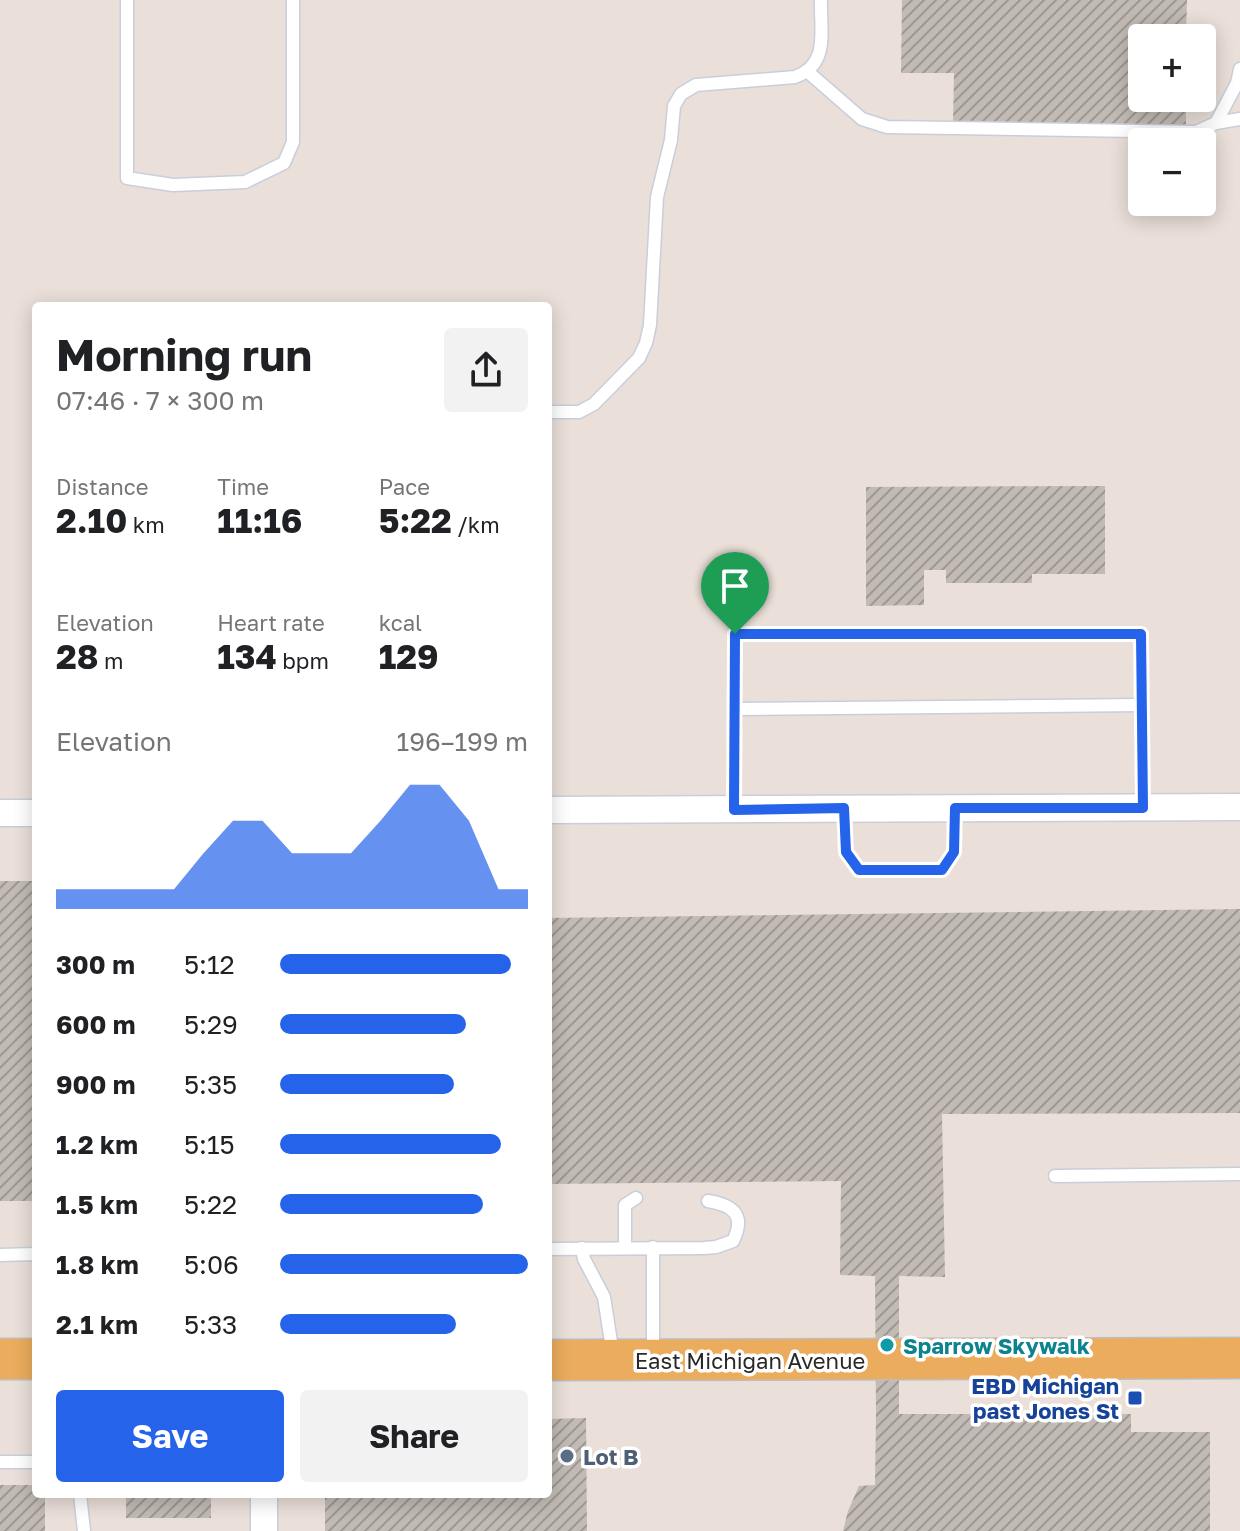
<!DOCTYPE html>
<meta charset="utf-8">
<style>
body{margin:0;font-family:"Golos Text",sans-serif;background:#f2f2f2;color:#202124;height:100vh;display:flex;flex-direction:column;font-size:30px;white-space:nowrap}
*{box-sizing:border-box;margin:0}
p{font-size:26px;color:#757577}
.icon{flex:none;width:44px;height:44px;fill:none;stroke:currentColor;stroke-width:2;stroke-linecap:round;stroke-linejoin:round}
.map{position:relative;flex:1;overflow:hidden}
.side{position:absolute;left:32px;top:302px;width:520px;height:1196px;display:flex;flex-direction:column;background:#fff;border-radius:8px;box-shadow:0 4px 20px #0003}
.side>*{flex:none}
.controls{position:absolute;left:1128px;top:24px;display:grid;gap:16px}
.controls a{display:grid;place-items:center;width:88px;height:88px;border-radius:8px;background:#fff;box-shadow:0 4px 20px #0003;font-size:40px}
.pin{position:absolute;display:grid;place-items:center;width:68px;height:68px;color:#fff;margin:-82px -34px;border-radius:50% 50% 50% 0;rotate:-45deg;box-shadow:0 0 8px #0007}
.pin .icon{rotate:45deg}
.round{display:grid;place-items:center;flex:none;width:84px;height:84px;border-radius:8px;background:#f2f2f2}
.summary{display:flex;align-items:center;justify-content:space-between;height:136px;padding:0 24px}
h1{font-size:44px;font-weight:700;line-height:60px}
.metrics{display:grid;grid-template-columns:repeat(3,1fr);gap:12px;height:136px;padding:8px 24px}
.metrics div{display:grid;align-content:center}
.metrics b{font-size:34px;font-weight:700}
.metrics small{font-size:22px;font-weight:400}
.metrics p{font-size:22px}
.chart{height:224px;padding:16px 24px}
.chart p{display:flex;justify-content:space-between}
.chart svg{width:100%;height:144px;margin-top:8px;fill:#2563eb;opacity:.7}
.action{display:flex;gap:16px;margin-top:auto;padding:16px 24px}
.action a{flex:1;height:92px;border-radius:8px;background:#2563eb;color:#fff;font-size:32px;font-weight:700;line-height:92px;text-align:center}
.action a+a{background:#f2f2f2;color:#202124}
ul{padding:0 24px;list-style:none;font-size:26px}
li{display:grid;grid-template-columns:128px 96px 1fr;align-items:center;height:60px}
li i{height:20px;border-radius:10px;background:#2563eb}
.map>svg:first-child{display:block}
.building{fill:url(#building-hatch)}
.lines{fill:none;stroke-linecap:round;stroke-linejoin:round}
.service-casing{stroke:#c8cfda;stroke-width:15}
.minor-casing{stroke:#c8cfda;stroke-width:29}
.primary-casing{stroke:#bebebe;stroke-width:43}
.service{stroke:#fff;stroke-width:12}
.minor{stroke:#fff;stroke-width:26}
.primary{stroke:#ebad5d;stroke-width:40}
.route-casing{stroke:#fff;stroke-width:16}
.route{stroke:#2563eb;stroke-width:10}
.culture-dot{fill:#0f9aa8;stroke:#fff;stroke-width:3}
.transit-dot{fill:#1a4fb4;stroke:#fff;stroke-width:3}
.service-dot{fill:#5c6f8a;stroke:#fff;stroke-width:3}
.labels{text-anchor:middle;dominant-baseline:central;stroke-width:7;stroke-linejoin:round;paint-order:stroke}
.culture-label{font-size:22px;font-weight:bold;fill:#0d838f;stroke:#fff;text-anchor:start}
.street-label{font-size:22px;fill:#282828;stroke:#fff}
.transit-label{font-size:22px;font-weight:bold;fill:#164399;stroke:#fff;text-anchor:end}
.service-label{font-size:22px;font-weight:bold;fill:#4e5e75;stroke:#fff;text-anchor:start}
</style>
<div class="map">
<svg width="1240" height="1531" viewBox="0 0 1240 1531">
<defs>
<pattern id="building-hatch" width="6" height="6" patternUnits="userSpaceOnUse" patternTransform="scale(2)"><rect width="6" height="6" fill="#c2bbb5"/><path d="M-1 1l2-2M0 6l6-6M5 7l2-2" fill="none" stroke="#9e9893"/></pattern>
</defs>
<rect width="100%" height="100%" fill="#eadfd9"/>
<g class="building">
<path d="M 902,0 L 1187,0 L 1186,38 L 1142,38 L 1142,98 L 1186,98 L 1186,125 L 953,124 L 954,73 L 901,73 Z"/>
<path d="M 1105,486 L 1105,574 L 1032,574 L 1032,583 L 946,583 L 946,570 L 924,570 L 924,605 L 866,606 L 866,487 Z"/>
<rect x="0" y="881" width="36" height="320"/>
<path d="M 1240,909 L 1240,1113 L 942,1114 L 945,1277 L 899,1276 L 899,1414 L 1131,1414 L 1131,1432 L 1210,1432 L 1210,1531 L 843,1531 L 848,1511 L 859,1486 L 875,1485 L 876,1414 L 875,1276 L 840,1275 L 841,1181 L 548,1184 L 548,918 Z"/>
<path d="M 586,1418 L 587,1531 L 325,1531 L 325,1494 L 548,1494 L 548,1419 Z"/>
<path d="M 0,1485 L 36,1485 L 36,1494 L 45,1494 L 45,1531 L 0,1531 Z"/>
<rect x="126" y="1494" width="85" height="24"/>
</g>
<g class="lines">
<defs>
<g id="service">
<path d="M 127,0 L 127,178 L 173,185 L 245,182 L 284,163 L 293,142 L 293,0"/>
<path d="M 808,72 L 862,119 L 887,127 L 1196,132 L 1216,123 L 1237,83 L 1240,69"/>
<path d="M 1216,123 L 1240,119"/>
<path d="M 548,412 L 579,412 L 594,404 L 639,358 L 646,343 L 650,325 L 657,197 L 671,140 L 674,106 L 681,94 L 696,85 L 795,77 C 830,64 820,32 821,0"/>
<path d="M 735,709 L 1142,705"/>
<path d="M 844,808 L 846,852 L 859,870 L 942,870 L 954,852 L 955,808"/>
<path d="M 734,810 L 735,634 L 1141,634 L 1143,808"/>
<path d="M 1055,1176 L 1240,1174"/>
<path d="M 625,1247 L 625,1205 L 636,1198"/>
<path d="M 582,1248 L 584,1259 L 604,1297 L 613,1355"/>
<path d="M 548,1249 L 704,1248 L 716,1247 L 733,1241 C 746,1215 733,1205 708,1201"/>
<path d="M 0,1255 L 36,1254"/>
<path d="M 653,1356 L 653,1247"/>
<path d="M 0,1462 L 36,1462"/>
<path d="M 80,1494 L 84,1531"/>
</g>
<g id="minor">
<path d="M 548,810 L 1240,807"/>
<path d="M 0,813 L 36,813"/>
<path d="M 264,1531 L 264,1494"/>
</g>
<g id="primary">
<path d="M 0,1359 L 36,1359"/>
<path d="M 548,1360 L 1240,1358"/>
</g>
</defs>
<use href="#service" class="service-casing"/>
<use href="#minor" class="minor-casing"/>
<use href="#primary" class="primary-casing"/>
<use href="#service" class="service"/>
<use href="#minor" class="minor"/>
<use href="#primary" class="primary"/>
</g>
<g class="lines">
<defs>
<path id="route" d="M 735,634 L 1141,634 L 1143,808 L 955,808 L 954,852 L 942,870 L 859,870 L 846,852 L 844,808 L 734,810 Z"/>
</defs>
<use href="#route" class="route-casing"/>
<use href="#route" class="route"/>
</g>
<circle class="culture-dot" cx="887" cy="1345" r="8"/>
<rect class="transit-dot" x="1127" y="1390" width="16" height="16" rx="4"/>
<circle class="service-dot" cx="567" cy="1456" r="8"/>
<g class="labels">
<g class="culture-label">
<text x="903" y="1345">Sparrow Skywalk</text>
</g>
<g class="street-label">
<text x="750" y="1360">East Michigan Avenue</text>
</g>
<g class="transit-label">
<text x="1119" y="1385">EBD Michigan<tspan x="1119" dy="25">past Jones St</tspan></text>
</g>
<g class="service-label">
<text x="583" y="1456">Lot B</text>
</g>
</g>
</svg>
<div class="controls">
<a>+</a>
<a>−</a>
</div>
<div class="pin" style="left:735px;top:634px;background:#1e9e55"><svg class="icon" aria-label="arrive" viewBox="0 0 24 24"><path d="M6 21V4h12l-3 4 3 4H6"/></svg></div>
<section class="side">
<div class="summary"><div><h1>Morning run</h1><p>07:46 · 7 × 300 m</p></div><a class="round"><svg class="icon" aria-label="share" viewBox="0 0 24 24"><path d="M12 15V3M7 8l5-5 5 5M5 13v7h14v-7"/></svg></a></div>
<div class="metrics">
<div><p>Distance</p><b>2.10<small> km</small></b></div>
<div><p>Time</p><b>11:16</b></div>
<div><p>Pace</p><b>5:22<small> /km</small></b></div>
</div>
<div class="metrics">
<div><p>Elevation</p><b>28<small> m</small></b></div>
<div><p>Heart rate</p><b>134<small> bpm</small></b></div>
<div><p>kcal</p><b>129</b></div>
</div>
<div class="chart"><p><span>Elevation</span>196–199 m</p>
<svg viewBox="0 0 160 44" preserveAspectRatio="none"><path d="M0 44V38L10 38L20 38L30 38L40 38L50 27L60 17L70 17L80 27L90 27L100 27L110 17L120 6L130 6L140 17L150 38L160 38V44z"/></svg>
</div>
<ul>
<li><b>300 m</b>5:12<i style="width:93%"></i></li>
<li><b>600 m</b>5:29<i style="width:75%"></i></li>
<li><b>900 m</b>5:35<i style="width:70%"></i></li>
<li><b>1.2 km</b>5:15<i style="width:89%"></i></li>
<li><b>1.5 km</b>5:22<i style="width:82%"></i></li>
<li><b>1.8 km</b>5:06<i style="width:100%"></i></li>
<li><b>2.1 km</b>5:33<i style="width:71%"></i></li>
</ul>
<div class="action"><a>Save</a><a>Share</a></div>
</section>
</div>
